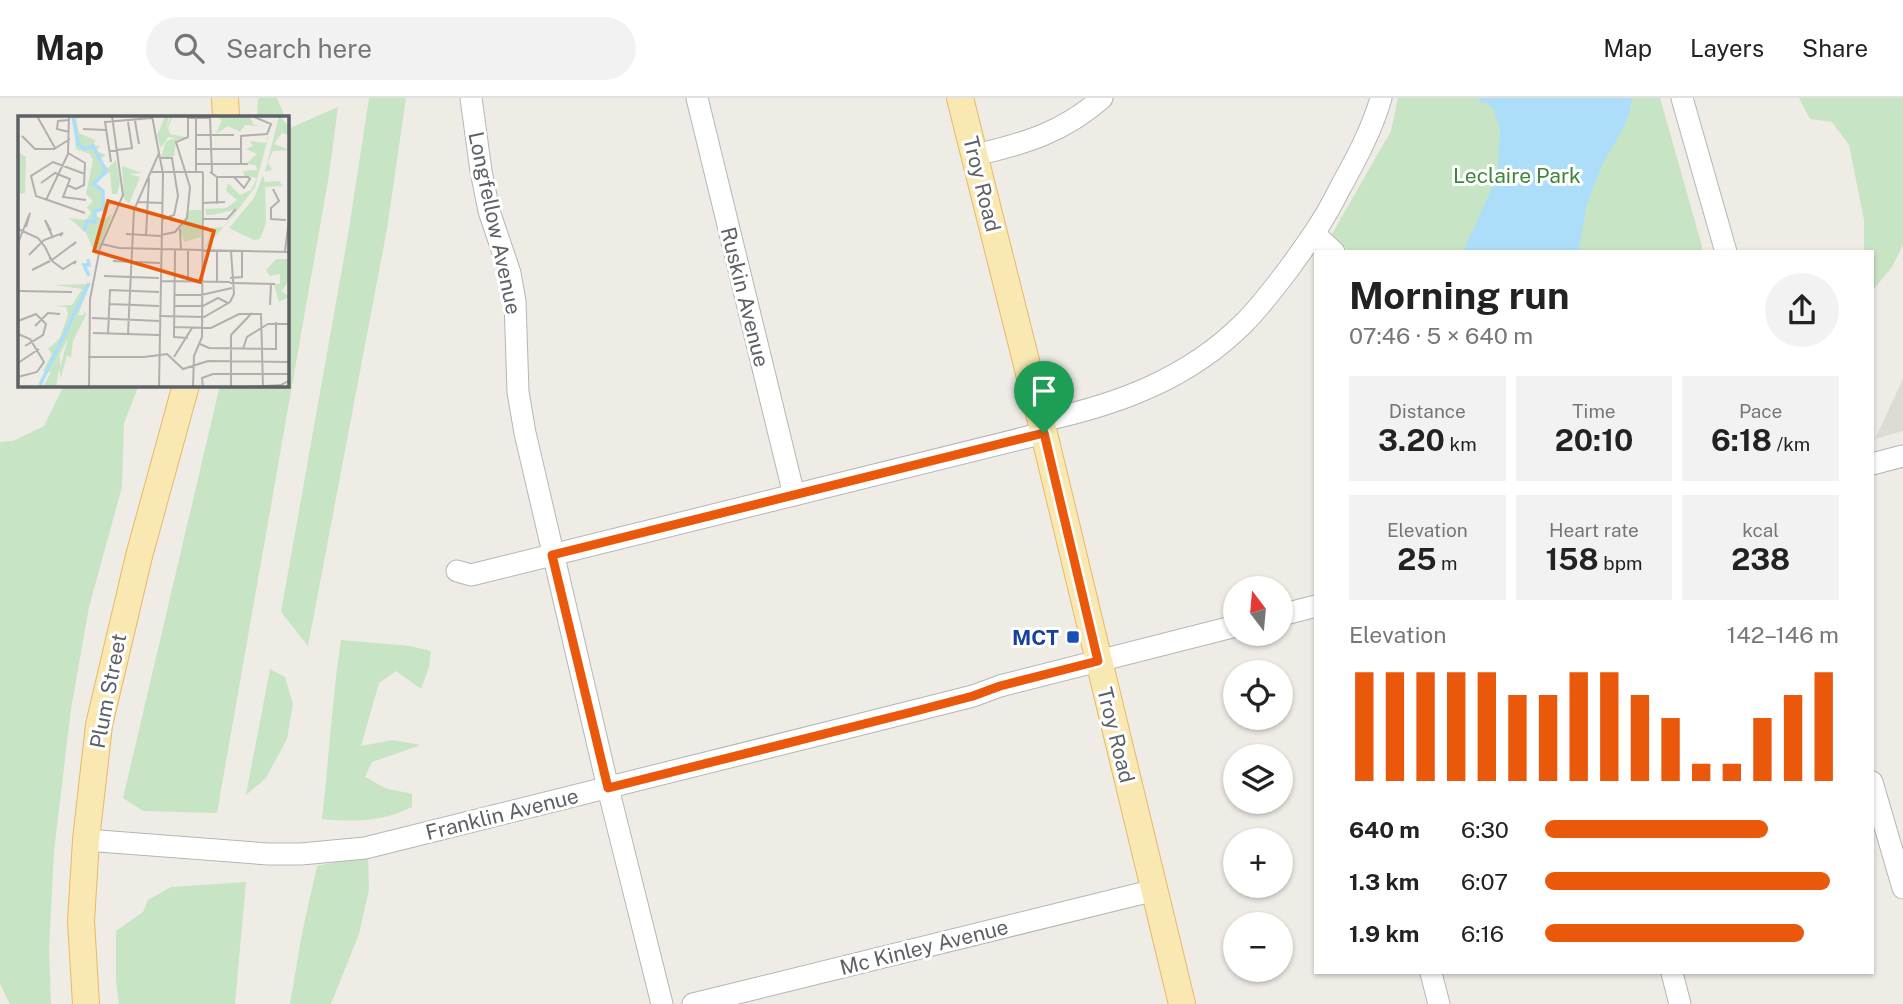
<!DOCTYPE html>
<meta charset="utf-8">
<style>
body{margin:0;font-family:"Public Sans",sans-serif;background:#f2f2f2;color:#222;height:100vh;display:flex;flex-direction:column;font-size:26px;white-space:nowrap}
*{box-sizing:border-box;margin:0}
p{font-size:23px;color:#767676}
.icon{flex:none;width:38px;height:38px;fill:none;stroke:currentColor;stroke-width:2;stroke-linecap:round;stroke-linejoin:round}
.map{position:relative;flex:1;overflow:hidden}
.sheet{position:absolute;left:1314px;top:152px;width:560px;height:724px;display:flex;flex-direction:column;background:#fff;border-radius:0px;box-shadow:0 2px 5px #0004}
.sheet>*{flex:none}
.needle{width:46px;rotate:344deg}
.fabs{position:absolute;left:1223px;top:478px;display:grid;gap:14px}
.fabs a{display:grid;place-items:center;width:70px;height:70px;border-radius:50%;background:#fff;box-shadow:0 2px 5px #0004;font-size:35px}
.pin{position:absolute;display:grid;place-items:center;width:60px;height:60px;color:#fff;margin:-72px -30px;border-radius:50% 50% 50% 0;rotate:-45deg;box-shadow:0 0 7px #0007}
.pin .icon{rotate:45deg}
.round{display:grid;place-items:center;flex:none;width:74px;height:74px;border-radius:37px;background:#f2f2f2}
.summary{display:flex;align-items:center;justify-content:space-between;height:119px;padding:0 35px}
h1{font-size:38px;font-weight:700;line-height:52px}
.stats{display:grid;grid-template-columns:repeat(3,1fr);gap:10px;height:119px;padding:7px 35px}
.stats div{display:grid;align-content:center;border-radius:0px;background:#f2f2f2;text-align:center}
.stats b{font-size:30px;font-weight:700}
.stats small{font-size:19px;font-weight:400}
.stats p{font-size:19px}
.chart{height:196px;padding:14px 35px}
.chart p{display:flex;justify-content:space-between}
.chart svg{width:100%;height:126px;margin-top:7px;stroke:#ea580c;stroke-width:6}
ul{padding:0 35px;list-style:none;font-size:23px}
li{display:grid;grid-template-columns:112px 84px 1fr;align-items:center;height:52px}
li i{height:18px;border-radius:9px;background:#ea580c}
header{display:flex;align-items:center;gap:42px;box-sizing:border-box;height:98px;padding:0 35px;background:#fff;border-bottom:2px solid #e0e0e0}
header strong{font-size:33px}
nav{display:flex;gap:38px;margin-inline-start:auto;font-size:24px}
.search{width:490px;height:63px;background:#f2f2f2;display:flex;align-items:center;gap:18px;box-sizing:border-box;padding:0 24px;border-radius:38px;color:#767676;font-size:26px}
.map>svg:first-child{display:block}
.education{fill:#dedbd4}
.green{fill:#c7e4c4}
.water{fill:#acddf9}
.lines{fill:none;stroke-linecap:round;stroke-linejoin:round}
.minor-casing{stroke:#b3b6b9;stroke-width:23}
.major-casing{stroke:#e7b967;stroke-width:28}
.minor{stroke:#fff;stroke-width:21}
.major{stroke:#f9e8b1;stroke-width:26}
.route-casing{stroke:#fff;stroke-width:14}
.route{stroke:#ea580c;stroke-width:9}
.transit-dot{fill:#1a4fb4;stroke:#fff;stroke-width:2.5}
.labels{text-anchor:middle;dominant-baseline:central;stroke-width:6;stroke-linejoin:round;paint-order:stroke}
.park-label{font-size:21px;fill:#3f853d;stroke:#fff}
.street-label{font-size:21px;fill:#5d6165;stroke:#fff}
.transit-label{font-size:21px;font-weight:bold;fill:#164399;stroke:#fff;text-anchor:end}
.inset-river{fill:none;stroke:#acddf9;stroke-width:3.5}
.inset-road{fill:none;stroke:#b1b0ae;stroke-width:2}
.view{fill:#e8590c;fill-opacity:0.15;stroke:#e8590c;stroke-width:3.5}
.inset-edge{fill:none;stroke:#5d6165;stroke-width:3.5}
</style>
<header>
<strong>Map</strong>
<div class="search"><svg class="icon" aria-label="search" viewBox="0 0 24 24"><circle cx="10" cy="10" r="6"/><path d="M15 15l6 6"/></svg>Search here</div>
<nav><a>Map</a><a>Layers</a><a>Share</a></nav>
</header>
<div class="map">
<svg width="1903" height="906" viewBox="0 0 1903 906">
<rect width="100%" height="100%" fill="#efece6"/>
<path class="education" d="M 1903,281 L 1903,333 L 1875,341 Z"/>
<g class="green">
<path d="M 258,0 L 277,0 L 285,19 L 257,19 Z"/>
<path d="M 369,0 L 406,0 L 387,131 L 308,548 L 281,514 L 348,137 Z"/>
<path d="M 1398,0 L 1660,0 L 1702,148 L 1702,154 L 1349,154 L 1332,136 L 1391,33 Z"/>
<path d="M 1799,0 L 1903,0 L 1903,147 L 1892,169 L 1873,192 L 1872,154 L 1864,154 L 1864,122 L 1849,47 L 1832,24 L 1810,21 Z"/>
<path d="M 338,9 L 329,77 L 217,715 L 143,713 L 123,700 L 220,287 L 287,287 L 287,24 L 290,30 Z"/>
<path d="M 64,287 L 139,287 L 124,325 L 122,389 L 89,509 L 71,611 L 54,753 L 49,852 L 51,906 L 10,906 L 0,886 L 0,344 L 13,343 L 44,328 Z"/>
<path d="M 341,542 L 410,548 L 431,553 L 429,569 L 421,591 L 396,573 L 379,585 L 361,648 L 393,642 L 421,647 L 372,664 L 365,679 L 385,690 L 412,696 L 412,709 C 382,724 354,724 322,721 C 329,661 332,601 341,542 Z"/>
<path d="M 270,571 L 285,579 L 293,606 L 287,641 L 266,680 L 246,697 Z"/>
<path d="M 368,757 L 369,791 L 359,836 L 331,906 L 290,906 L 302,835 L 317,768 Z"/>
<path d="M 246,784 L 235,906 L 119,906 L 116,883 L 116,833 L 143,814 L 148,802 L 171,789 Z"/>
</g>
<path class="water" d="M 1480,0 L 1632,0 C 1629,32 1609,48 1599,75 C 1594,88 1587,103 1585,117 C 1582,130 1582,141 1577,154 L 1463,154 L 1497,79 L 1500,30 L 1493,10 L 1485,4 L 1480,5 Z"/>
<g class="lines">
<defs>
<g id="minor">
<path d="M 471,0 L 481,73 L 489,113 L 510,175 L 515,203 L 518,294 L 525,335 L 608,690 L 662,906"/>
<path d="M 697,0 L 794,397"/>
<path d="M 1682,0 L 1726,154"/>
<path d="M 975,57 C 1024,46 1064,34 1102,0"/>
<path d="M 1315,136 L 1334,154"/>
<path d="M 1041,323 C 1117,307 1188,281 1244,225 C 1260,209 1274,190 1288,172 C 1307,146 1325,121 1339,92 C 1355,63 1372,32 1381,0"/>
<path d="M 1872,366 L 1903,358"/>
<path d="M 457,473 L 471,477 L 1044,335"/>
<path d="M 1281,517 L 1316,508"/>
<path d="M 1872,684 L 1903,790"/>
<path d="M 86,742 L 268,756 L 301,756 L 365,750 L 850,629 L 973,598 L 1000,588 L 1236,528"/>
<path d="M 1431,875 L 1439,906"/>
<path d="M 1672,875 L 1680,906"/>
<path d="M 693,906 L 1155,792"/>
</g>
<g id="major">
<path d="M 225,0 L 226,19"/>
<path d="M 960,0 L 1041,323 L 1182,906"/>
<path d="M 86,906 L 81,823 L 86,742 L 99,627 L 139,458 L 186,287"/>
</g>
</defs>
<use href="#minor" class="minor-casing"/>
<use href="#major" class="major-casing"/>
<use href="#minor" class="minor"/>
<use href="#major" class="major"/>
</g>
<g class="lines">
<defs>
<path id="route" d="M 1044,335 L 1098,563 L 1000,588 L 973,598 L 912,614 L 608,690 L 552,457 Z"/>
</defs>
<use href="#route" class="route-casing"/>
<use href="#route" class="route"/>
</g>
<rect class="transit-dot" x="1066" y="532" width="14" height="14" rx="3.5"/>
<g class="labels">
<g class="park-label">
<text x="1517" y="77">Leclaire Park</text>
</g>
<g class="street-label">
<text transform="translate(982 86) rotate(76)">Troy Road</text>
<text transform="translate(495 125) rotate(78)">Longfellow Avenue</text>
<text transform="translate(745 199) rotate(76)">Ruskin Avenue</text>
<text transform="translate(108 593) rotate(-79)">Plum Street</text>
<text transform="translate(1116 637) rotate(76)">Troy Road</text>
<text transform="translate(502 716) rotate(-14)">Franklin Avenue</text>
<text transform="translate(924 849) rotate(-14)">Mc Kinley Avenue</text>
</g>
<g class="transit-label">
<text x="1059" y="539">MCT</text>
</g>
</g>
<g transform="translate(18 18)">
<rect width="271" height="271" fill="#efece6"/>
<path d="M 55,0 L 65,0 L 58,3 L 61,17 L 77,24 L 76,29 L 82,30 L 78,35 L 88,39 L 80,44 L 90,52 L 98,44 L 102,66 L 99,78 L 94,78 L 92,56 L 76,67 L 87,81 L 87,92 L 78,93 L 77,99 L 86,104 L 94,98 L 78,140 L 68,117 L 51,102 L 68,104 L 73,97 L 69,91 L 75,85 L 68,78 L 75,44 L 72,38 L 58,33 ZM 147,0 L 151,1 L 147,16 L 153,0 L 155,0 L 150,12 L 152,18 L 168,21 L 158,24 L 156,40 L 143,42 L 148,25 L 158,22 L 150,21 L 143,32 L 139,20 ZM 198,0 L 232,1 L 236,9 L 249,11 L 227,9 L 222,16 L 210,10 L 198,18 L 204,4 ZM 256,0 L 237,71 L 217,98 L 186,133 L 192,121 L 191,112 L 205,111 L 220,93 L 194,99 L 188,99 L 187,93 L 208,92 L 219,84 L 208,75 L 210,67 L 222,79 L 233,74 L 239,62 L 226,60 L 225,55 L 239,54 L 238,49 L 228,48 L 239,38 L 228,33 L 235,30 L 232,25 L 248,27 ZM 261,0 L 271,10 L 271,19 L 264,17 L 256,28 L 271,34 L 255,35 L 250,46 L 254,54 L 247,56 ZM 0,36 L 8,41 L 7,77 L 0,78 ZM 104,50 L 124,57 L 111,58 L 122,61 L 111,88 L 106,83 ZM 245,59 L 247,66 L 261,65 L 265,70 L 247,71 L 248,107 L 242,123 L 236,124 L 211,112 L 236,82 ZM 172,94 L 183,94 L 183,121 L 166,126 L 162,113 ZM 258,143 L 271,143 L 271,164 L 264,175 L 271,181 L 261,186 L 256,168 L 262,168 L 262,158 L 252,160 L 248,154 ZM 72,168 L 60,199 L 66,199 L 66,194 L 68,199 L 55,225 L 53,242 L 49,239 L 43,262 L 41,253 L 38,271 L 25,271 L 42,239 L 42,252 L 50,222 L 33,256 L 25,255 L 34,238 L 30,233 L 42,222 L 50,198 L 48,191 L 35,190 L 54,189 L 64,173 L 36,169 Z" fill="#c7e4c4"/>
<path class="inset-river" d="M 55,0 L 60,28 L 67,33 L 75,30 L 88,55 L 76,68 L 85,75 L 85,93 L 77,95 L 77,106 L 69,105 L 66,115M 70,143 L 71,149 L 66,149 L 71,160M 22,269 L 71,167"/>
<path class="inset-road" d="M 19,0 L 37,32M 134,0 L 145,58 L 141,271M 192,0 L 194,58M 170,2 L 192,2M 178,2 L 178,56M 51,4 L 40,5 L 39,13 L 51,16M 117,5 L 121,28M 110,6 L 114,32M 65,13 L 88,14M 178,19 L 216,19M 4,20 L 17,33 L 36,33 L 52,23M 178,33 L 223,33M 91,35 L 115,32M 143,42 L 154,42 L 160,80 L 156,99 L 145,103M 93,46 L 87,6 L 134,2M 178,48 L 230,48M 223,48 L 223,20 L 249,18 L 253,8 L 234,0M 133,56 L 185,56M 192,56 L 199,61 L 230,61 L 232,63 L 226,72 L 216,61M 67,58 L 35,46 L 13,60 L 18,80 L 67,97M 199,61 L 199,88M 23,67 L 37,57 L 52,63 L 45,81 L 68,84M 49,69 L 58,73 L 66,69 L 67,47 L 50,37M 255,73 L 261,85 L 253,92 L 253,103 L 268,104M 28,84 L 50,38 L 51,0M 119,86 L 144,87M 184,87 L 207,86M 184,103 L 209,103 L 218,93M 0,113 L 20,122 L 27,131 L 34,145 L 31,141M 162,113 L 163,134M 33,115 L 27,104 L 35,122M 108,118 L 143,120M 128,119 L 131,62M 143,119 L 157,116 L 169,102 L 172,71 L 158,26 L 170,21 L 170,0M 0,127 L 12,97 L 8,111M 84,128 L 101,132 L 272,136M 21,129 L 11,139 L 26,124 L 45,117 L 42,120M 157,134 L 156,221 L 170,222M 267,135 L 272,97M 34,144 L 58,126 L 55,129M 34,145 L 45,153 L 58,145 L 56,148M 95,145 L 142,147M 18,152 L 14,154 L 32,145M 86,160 L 141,162M 212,162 L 224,161 L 224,135M 142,165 L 212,166M 170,166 L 170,134M 199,166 L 199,135M 212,167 L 257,168M 0,175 L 54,176M 156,179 L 183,179 L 214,172M 91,188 L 141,190M 252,189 L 253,168M 156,190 L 185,190 L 200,182 L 210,187M 141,200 L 186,201 L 212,186 L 216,178 L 213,135M 74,202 L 141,205M 0,205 L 18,198 L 28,208 L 25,219 L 7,230M 17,210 L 30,197 L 42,198M 156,211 L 193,212 L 221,198 L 243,198 L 245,271M 75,217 L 141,219M 0,218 L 12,223 L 26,246 L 19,256 L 0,261M 90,218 L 92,174 L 141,176M 110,218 L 116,94 L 141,37M 182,228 L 191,232 L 258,233 L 258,206M 225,233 L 229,221 L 250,208 L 272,208M 70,241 L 126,241M 126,241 L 149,238 L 165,253 L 190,245 L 272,246M 156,241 L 174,212M 0,247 L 21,233M 71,271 L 72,183 L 82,132 L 105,79 L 94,0M 175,271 L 176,240 L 184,221 L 185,56M 185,271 L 184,262 L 195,258 L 272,258M 213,271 L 213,219 L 234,197M 230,271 L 263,269 L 272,264"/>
<path class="view" d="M 90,85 L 196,115 L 182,166 L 76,135 Z"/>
<rect width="271" height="271" class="inset-edge"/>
</g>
</svg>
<div class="fabs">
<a><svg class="needle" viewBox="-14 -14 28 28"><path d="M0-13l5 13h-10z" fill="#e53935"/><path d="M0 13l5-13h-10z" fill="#767676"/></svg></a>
<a><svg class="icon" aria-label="locate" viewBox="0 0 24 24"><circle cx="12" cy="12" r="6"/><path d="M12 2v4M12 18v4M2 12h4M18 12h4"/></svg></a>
<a><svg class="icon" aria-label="layers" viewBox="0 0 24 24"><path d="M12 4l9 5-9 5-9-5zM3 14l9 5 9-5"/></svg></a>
<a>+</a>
<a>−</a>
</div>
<div class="pin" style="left:1044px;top:335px;background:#1e9e55"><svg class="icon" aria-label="arrive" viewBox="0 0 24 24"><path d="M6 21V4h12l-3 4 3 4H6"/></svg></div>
<section class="sheet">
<div class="summary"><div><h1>Morning run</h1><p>07:46 · 5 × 640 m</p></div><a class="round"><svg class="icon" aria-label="share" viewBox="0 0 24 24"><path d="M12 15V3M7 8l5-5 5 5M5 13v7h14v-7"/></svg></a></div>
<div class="stats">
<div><p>Distance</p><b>3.20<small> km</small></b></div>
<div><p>Time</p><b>20:10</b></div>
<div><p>Pace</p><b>6:18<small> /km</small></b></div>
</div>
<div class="stats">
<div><p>Elevation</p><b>25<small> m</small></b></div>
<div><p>Heart rate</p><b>158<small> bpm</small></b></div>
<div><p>kcal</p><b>238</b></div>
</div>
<div class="chart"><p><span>Elevation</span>142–146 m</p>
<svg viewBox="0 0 160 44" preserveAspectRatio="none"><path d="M5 44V6M15 44V6M25 44V6M35 44V6M45 44V6M55 44V14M65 44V14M75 44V6M85 44V6M95 44V14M105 44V22M115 44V38M125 44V38M135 44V22M145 44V14M155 44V6"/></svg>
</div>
<ul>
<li><b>640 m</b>6:30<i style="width:76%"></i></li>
<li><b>1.3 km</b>6:07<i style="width:97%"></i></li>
<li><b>1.9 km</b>6:16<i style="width:88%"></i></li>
</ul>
</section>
</div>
